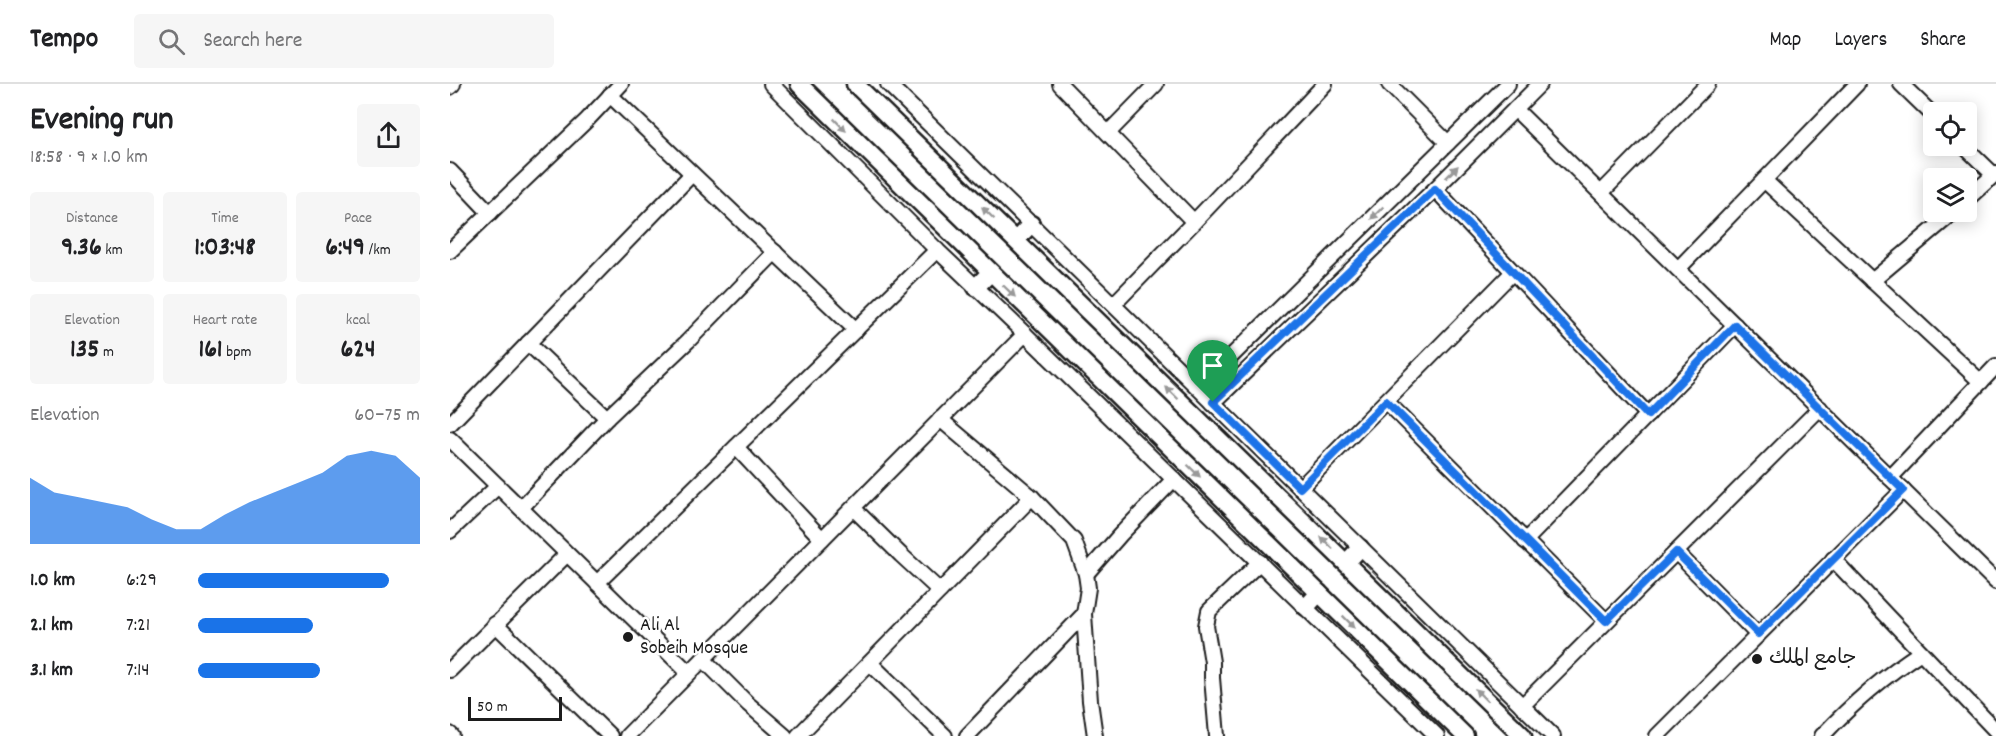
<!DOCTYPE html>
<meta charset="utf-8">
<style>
body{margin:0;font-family:Dekko,"Playpen Sans Arabic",sans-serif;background:#f6f6f6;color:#202124;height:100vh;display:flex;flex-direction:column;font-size:22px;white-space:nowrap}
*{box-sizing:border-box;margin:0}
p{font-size:20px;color:#757577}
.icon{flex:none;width:33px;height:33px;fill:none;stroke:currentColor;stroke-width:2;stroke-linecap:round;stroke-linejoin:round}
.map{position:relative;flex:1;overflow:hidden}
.sheet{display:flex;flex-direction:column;background:#fff;width:450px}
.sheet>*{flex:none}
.buttons{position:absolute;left:1473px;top:18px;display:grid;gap:12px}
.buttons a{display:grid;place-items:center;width:54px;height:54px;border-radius:6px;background:#fff;box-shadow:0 3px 15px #0003;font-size:30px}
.scale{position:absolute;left:18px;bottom:15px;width:94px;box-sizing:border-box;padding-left:6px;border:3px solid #1c1c1c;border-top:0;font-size:16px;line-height:21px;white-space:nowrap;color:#1c1c1c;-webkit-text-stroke:4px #fff;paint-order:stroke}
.pin{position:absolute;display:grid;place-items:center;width:51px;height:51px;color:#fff;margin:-62px -26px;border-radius:50% 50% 50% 0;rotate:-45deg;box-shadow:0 0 6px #0007}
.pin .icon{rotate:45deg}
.round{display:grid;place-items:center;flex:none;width:63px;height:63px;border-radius:6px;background:#f6f6f6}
.summary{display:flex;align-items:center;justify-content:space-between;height:102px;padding:0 30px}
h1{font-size:33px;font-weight:700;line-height:45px}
.metrics{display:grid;grid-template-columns:repeat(3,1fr);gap:9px;height:102px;padding:6px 30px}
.metrics div{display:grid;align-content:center;border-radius:6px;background:#f6f6f6;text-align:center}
.metrics b{font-size:26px;font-weight:700}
.metrics small{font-size:16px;font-weight:400}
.metrics p{font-size:16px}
.chart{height:168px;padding:12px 30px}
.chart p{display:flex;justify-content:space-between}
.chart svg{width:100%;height:108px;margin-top:6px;fill:#1a73e8;opacity:.7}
ul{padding:0 30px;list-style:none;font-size:20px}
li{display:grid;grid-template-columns:96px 72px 1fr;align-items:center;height:45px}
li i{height:15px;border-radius:8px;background:#1a73e8}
header{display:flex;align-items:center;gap:36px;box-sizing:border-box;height:84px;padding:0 30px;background:#fff;border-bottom:2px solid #e0e0e0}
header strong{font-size:28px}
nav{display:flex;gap:33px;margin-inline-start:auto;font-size:21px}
.search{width:420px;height:54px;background:#f6f6f6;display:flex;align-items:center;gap:15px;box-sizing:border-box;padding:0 21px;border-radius:6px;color:#757577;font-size:22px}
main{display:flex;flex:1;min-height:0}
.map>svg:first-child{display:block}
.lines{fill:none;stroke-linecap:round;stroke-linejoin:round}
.minor-casing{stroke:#1c1c1c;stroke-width:18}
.major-casing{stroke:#1c1c1c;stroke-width:21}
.minor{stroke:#fff;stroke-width:14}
.major{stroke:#fff;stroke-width:16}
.oneway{fill:#999}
.route-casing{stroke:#fff;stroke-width:12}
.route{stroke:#1a73e8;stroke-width:8}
.poi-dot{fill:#1c1c1c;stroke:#fff;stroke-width:2}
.labels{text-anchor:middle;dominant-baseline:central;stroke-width:5;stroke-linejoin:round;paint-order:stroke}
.poi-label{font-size:20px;fill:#1c1c1c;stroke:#fff;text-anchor:start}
</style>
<header>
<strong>Tempo</strong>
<div class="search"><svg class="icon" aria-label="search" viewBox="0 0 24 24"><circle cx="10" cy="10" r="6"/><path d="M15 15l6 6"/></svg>Search here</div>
<nav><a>Map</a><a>Layers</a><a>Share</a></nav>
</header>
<main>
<section class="sheet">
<div class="summary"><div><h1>Evening run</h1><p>18:58 · 9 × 1.0 km</p></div><a class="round"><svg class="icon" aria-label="share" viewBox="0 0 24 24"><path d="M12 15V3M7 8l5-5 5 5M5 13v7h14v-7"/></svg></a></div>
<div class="metrics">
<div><p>Distance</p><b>9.36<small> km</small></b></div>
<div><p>Time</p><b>1:03:48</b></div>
<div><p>Pace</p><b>6:49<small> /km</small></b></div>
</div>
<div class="metrics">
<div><p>Elevation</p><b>135<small> m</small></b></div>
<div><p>Heart rate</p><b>161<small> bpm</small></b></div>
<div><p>kcal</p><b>624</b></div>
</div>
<div class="chart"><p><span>Elevation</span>60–75 m</p>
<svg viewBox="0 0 160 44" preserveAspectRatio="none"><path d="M0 44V17L10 23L20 25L30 27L40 29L50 34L60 38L70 38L80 32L90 27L100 23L110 19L120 15L130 8L140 6L150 8L160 17V44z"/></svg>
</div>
<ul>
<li><b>1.0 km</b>6:29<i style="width:86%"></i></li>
<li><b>2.1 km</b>7:21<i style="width:52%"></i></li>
<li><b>3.1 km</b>7:14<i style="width:55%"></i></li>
</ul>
</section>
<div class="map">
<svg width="1546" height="652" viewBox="0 0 1546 652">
<rect width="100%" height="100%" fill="#fff"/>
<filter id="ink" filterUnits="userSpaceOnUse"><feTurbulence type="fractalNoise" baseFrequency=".0167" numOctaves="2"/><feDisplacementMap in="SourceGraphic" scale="12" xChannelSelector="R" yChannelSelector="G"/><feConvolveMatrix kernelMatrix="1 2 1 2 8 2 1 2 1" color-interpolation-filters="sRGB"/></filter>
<g filter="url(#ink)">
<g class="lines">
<defs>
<g id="minor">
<path d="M 321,0 L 487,166 L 575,250 L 987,652"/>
<path d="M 438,0 L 1103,652"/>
<path d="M 610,0 L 744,138"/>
<path d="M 939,0 L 998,59"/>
<path d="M 1451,0 L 1484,32"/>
<path d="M 0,3 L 3,0"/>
<path d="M 160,11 L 406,246"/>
<path d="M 1065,25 L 1546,498"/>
<path d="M 658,49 L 706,0"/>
<path d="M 1514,62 L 1544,91"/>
<path d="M 0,87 L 40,129"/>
<path d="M 1314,96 L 1531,298"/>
<path d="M 985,105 L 1198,331"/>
<path d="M 1151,109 L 1258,0"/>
<path d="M 1516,116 L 1546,89"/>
<path d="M 0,167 L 137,36 L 171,0"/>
<path d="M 1228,185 L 1407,0"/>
<path d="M 1422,197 L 1504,128"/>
<path d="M 664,220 L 744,138 L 875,0"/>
<path d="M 78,259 L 157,334"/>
<path d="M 749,304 L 1058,0"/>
<path d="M 936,317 L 1156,537"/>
<path d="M 763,319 L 985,105 L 1090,0"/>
<path d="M 490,335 L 582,413 L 624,457 L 636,490 L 638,504 L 634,530 L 640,617 L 645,652"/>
<path d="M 0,340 L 242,90"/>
<path d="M 0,355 L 239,589"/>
<path d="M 286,363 L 372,455"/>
<path d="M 1440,394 L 1546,282"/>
<path d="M 850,404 L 1063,188"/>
<path d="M 71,424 L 157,334 L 238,257 L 325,168"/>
<path d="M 403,424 L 451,471 L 490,507"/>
<path d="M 0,447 L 48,402"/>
<path d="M 1075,457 L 1285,241"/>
<path d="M 1226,468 L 1308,551"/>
<path d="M 1383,475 L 1546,647"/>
<path d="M 636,490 L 670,451 L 724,395"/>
<path d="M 147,499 L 487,166"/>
<path d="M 45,540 L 160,652"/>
<path d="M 253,575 L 298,620 L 335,652"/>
<path d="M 420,579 L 495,652"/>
<path d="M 0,586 L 117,470"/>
<path d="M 1072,622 L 1370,324"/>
<path d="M 0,650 L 2,652"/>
<path d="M 177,652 L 575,250"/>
<path d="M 348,652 L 582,413"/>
<path d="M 517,652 L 634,530"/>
<path d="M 767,652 L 762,594 L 762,578 L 756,542 L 759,527 L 810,478"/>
<path d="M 1207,652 L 1453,406"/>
<path d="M 1372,652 C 1402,620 1434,592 1471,568"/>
</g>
<g id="major">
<path d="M 349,0 L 1015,652"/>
<path d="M 405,0 L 1073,652"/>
<path d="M 566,156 L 581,140"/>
<path d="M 526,203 L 540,189"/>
<path d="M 897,478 L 910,464"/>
<path d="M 856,523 L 869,509"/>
</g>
</defs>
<use href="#minor" class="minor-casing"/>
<use href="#major" class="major-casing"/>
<use href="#minor" class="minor"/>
<use href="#major" class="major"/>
</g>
<defs><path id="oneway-solid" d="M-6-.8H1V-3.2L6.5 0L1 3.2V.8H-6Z" transform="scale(1.5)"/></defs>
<g class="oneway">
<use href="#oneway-solid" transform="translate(390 41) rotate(45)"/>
<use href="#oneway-solid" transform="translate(1002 88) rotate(-45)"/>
<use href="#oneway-solid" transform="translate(538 129) rotate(-136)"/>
<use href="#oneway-solid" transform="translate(927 129) rotate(135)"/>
<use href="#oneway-solid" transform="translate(559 207) rotate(44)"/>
<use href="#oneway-solid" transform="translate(722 309) rotate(-136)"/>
<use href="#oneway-solid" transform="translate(744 387) rotate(44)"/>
<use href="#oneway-solid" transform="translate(877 459) rotate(-136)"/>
<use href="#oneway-solid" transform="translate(899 538) rotate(45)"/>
<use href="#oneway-solid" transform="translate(1031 611) rotate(-135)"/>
</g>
</g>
<g class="lines" filter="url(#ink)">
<defs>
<path id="route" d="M 985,105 L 1198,331 L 1285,241 L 1453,406 L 1308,550 L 1226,468 L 1156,537 L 936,317 L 850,404 L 763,318 Z"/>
</defs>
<use href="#route" class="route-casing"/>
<use href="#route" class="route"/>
</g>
<g class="poi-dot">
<circle cx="178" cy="553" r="6"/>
<circle cx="1307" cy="575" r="6"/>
</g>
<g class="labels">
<g class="poi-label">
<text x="190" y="542">Ali Al<tspan x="190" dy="23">Sobeih Mosque</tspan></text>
<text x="1319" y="575">جامع الملك</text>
</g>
</g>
</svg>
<div class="buttons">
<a><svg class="icon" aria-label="locate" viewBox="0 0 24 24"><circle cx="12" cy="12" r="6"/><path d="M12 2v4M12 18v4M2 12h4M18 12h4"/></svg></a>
<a><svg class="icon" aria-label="layers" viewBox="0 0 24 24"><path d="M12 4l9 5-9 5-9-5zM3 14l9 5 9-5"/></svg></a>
</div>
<div class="scale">50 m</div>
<div class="pin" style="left:763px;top:318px;background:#1e9e55"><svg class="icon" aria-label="arrive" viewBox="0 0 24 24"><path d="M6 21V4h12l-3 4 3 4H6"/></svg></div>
</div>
</main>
